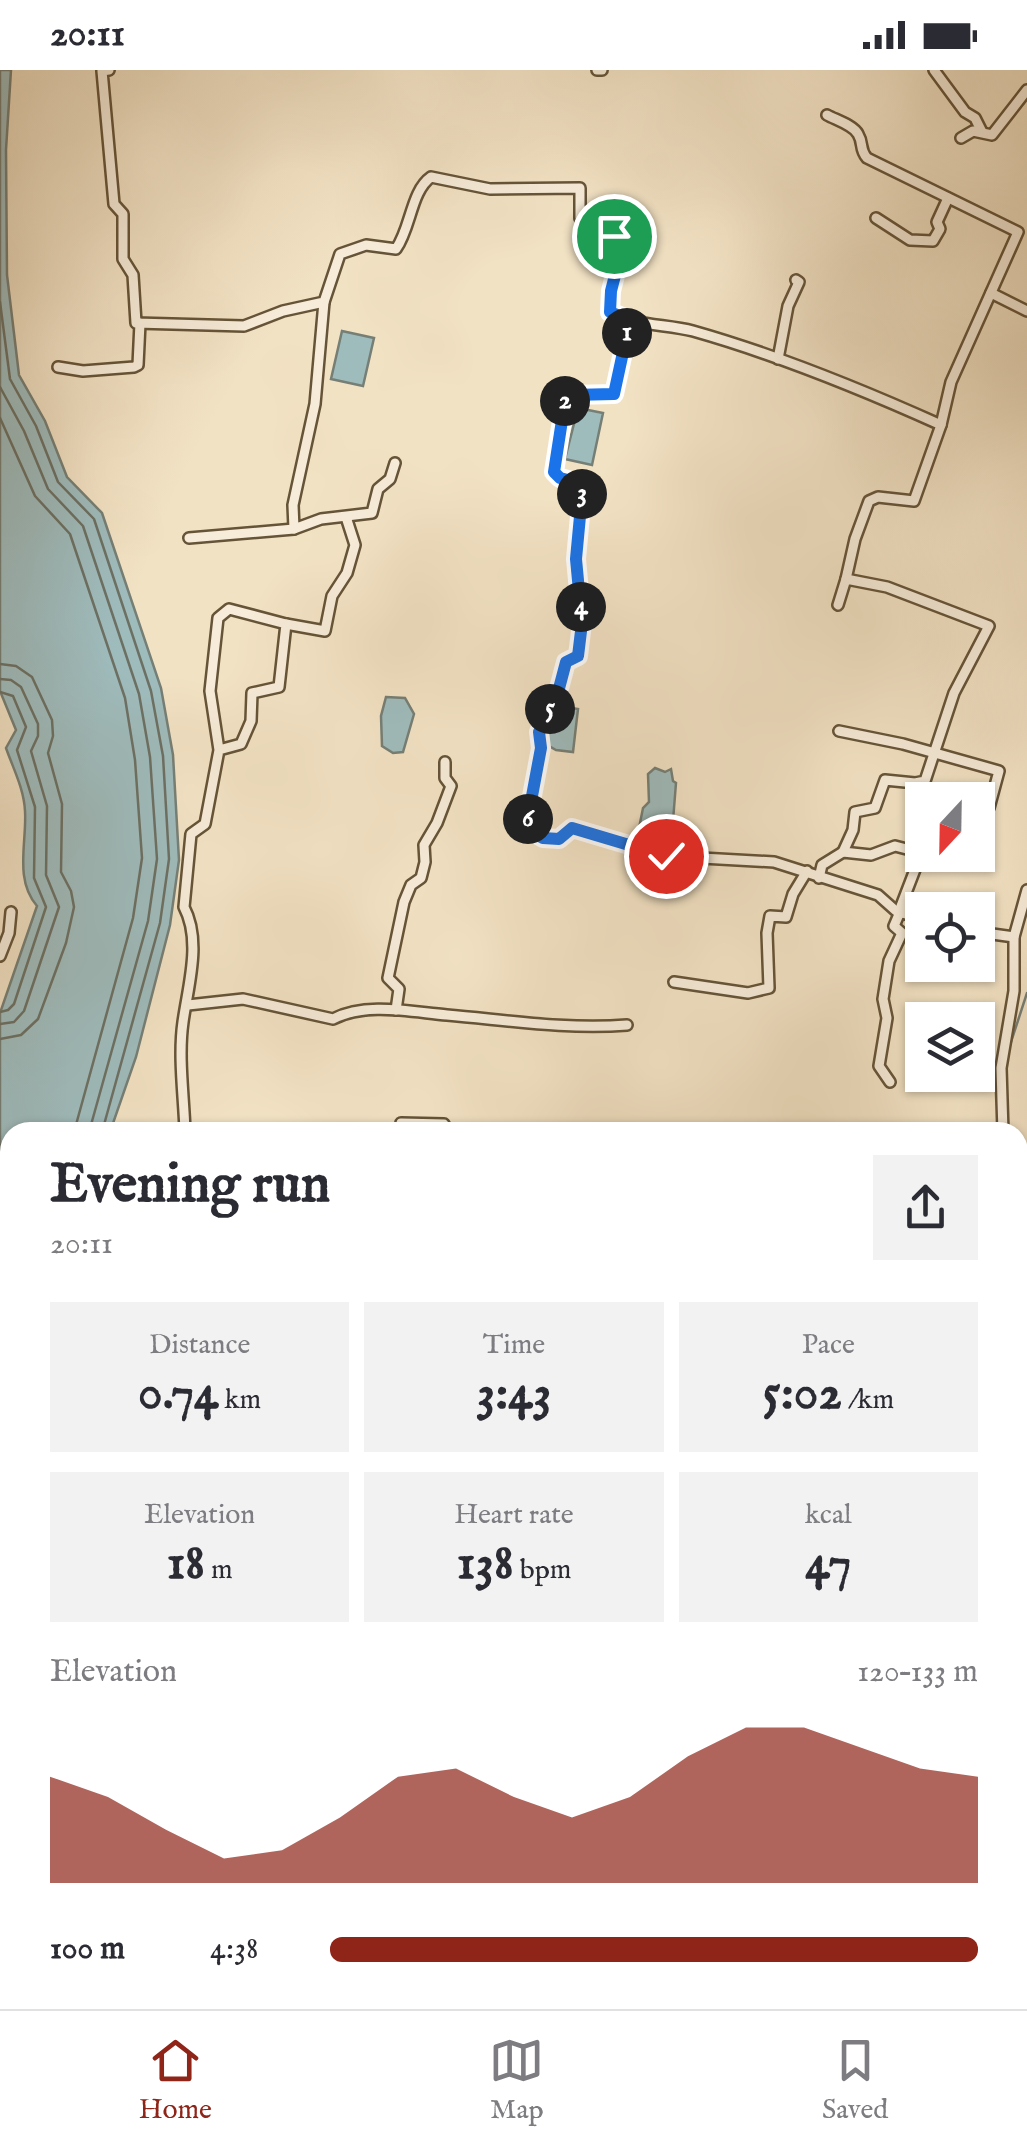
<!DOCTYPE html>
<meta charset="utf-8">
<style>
body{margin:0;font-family:"IM FELL English",serif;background:#f2f2f3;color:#2b2b33;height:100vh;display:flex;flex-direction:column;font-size:38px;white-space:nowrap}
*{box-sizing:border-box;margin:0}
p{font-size:32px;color:#7c7c81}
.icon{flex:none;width:55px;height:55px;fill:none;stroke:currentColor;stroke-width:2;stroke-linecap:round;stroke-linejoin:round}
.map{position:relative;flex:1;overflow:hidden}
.panel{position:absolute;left:0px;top:1052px;width:1028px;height:888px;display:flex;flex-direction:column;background:#fff;border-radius:30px 30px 0 0;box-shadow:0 2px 8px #0004}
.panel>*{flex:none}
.needle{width:65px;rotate:202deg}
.fabs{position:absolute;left:905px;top:712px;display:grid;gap:20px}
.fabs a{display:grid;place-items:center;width:90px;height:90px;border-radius:0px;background:#fff;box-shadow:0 2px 8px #0004;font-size:50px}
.pin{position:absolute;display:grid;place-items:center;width:85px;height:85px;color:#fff;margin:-42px;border:5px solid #fff;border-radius:50%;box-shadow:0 2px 10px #0007}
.km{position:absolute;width:50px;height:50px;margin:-25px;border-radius:50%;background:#222;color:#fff;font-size:28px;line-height:50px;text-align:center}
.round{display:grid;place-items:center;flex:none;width:105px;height:105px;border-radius:0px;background:#f2f2f3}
.head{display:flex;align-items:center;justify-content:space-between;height:170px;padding:0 50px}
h1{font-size:55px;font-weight:800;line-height:75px}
.figures{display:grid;grid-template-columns:repeat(3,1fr);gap:15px;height:170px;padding:10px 50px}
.figures div{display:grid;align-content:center;border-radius:0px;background:#f2f2f3;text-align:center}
.figures b{font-size:50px;font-weight:800}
.figures small{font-size:28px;font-weight:400}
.figures p{font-size:28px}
.chart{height:280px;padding:20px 50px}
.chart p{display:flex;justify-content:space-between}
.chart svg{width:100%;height:180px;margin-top:10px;fill:#8f2418;opacity:.7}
ul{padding:0 50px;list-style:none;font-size:32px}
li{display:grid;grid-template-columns:160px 120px 1fr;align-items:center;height:75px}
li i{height:25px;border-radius:12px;background:#8f2418}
.status{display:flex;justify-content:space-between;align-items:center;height:70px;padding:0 50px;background:#fff;direction:ltr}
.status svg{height:28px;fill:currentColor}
.menu{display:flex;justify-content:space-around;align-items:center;height:140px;border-top:2px solid #e1e1e2;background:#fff;font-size:28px;color:#7c7c81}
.menu a{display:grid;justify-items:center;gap:5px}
.menu .current{color:#8f2418}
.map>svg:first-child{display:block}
.water{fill:#9fbcbd;stroke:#767f75;stroke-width:2.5}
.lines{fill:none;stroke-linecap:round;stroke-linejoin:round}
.shore{stroke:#6c7063;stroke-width:2.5}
.stream{stroke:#767f75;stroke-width:2.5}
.river{stroke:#9fbcbd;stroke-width:14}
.street-casing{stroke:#665438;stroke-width:14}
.secondary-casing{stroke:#382409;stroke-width:16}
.street{stroke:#f7ecd9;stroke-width:9}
.secondary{stroke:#f7ecd9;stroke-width:11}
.route-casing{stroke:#fff;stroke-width:20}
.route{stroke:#1a73e8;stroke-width:12}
</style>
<div class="status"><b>20:11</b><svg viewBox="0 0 49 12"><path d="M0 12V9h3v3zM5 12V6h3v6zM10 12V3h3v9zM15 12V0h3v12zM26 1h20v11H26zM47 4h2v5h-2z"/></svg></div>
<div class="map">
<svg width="1027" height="1939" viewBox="0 0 1027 1939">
<rect width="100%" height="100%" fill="#f2e2c4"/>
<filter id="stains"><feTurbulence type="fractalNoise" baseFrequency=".002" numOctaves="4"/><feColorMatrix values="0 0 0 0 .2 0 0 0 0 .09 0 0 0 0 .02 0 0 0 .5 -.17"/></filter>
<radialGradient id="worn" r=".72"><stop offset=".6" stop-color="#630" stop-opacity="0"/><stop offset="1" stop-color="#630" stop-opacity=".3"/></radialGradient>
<g class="water">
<path d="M 0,0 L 11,0 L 6,80 L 7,205 L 19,305 L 45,351 L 67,407 L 102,443 L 161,618 L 173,685 L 179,790 L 170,855 L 136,987 L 110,1062 L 10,1062 L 10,1707 L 0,1757 L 0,943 L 37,836 C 14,810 27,772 25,741 C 24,719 13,698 6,678 L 16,660 L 0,621 Z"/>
<path d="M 342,261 L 374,268 L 363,316 L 331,309 Z"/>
<path d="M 578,338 L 603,343 L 592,395 L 565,389 Z"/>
<path d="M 386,627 L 405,628 L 414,644 L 403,682 L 393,683 L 382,676 L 381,646 Z"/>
<path d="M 554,635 L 578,639 L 573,682 L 556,680 L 542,672 L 542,664 L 550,663 Z"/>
<path d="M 655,698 L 665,702 L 671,699 L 673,711 L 676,713 L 671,776 L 659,778 L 636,773 L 643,738 L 649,732 L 648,704 Z"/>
</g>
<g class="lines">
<g class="shore">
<path d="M 0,232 L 10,309 L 36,356 L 58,412 L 94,449 L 151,621 L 163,686 L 169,789 L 160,853 L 102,1062"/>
<path d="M 0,317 L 24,361 L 48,419 L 83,456 L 139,624 L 150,687 L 157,789 L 148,851 L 89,1062"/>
<path d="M 0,348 L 35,426 L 70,464 L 125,628 L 135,690 L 142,788 L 133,848 L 74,1062"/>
<path d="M 0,594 L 16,596 L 32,607 L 52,650 L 53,666 L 48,683 L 62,734 L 61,802 L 71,821 L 74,837 L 66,873 L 38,949 L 21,965 L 0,969"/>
<path d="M 0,609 L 11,610 L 21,617 L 38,654 L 38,666 L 31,681 L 47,736 L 46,805 L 59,837 L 24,941 L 14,952 L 0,954"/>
<path d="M 0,622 L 13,626 L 26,657 L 17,680 L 35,737 L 34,808 L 46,837 L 14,934 L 8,940 L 0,942"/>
</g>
<g class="stream">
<path d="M 1009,978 L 1027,923"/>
<path d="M 1018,1147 L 1027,1169"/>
</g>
<path class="river" d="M 1018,1320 L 1027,1316"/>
<defs>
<g id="street">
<path d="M 109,0 L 102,1 L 114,134 L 123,144 L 123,189 L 133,205 L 136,253 L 244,256 L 283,241 L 324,232 L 340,184 L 366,175 L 396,179 C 411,158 411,121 431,107 L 490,119 L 580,118 L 580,148 L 614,167 L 622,178 L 611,221 L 610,242 C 634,256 666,254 693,261 C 778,285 861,319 941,355 L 914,431 L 878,427 L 869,431 L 855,469 L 846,509"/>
<path d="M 597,0 L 602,0"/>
<path d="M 934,0 L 965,42 L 975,48 L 982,62"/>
<path d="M 827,45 C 836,50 853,55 858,64 C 864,74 859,79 867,88 L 1018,162 L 951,312 L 941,355"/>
<path d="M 961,68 L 973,61 L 992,65 L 1027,20"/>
<path d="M 876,148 L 910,170 L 933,171 L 940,159 L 937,152 L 948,128"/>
<path d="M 991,223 L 1027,241"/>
<path d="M 324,232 L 315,334 L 293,435 L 294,459 L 321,449 L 372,443 L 378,419 L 390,409 L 395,393"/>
<path d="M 630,250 L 614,324 L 572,325 L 565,331 L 554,402 L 560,408 L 583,414 L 576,489 L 582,553 L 579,586 L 566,592 L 563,609 L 539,662 L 541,678 L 528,762 L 543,768 L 559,769 L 571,759 L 666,786 L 774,792 L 878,825 L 896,841 L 922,849"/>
<path d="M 778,289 L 788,236 L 799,212 L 796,210"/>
<path d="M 58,297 L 83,301 L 134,297 L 138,295 L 140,253"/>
<path d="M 189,468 L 294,459"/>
<path d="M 838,535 L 846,509 L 887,517 L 989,556 L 954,623 L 925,711 L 915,713 L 885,710 L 875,738 L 855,742 L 853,760 L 843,782"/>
<path d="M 286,554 L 325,561 L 332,526 L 347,503 L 355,475 L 346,447"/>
<path d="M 839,661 L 903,674 L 999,701 L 989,738 L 982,736 L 978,748"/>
<path d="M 819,808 L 822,795 L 843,782 L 871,785 L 895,776 L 922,783"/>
<path d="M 902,843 L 901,836 L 921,784"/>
<path d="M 978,862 L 1014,867"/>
<path d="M 0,886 L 9,863 L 11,842"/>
<path d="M 674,912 L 748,923 L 769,918 L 767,863 L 770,846 L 786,847 L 793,824 L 807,801"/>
<path d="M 188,935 L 243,929 L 333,949 C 366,932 411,942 447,945 C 506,950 568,960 627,955"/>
<path d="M 396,940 L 399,919 L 388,908 L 404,832 L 411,815 L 421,808 L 425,792 L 424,775 L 437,753 L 451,716 L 445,708 L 445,692"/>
<path d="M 890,1012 L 879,996 L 887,948 L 883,929 L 889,891 L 902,863 L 894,856 L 900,842"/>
<path d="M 185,1062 C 184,1027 178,987 183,952 C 188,916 202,871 184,837 L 191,764 L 205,754 L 219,680 L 210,621 L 218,548 L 229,539 L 286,554 L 279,617 L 252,623 L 251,651 L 241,674 L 219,680"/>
<path d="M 400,1062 L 401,1053 L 444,1054"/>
<path d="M 1003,1062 L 1001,998 L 1014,921 L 1014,867 L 1027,820"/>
<path d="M 1011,1930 L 1012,1939"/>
<path d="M 0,1939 L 10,1908"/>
<path d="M 160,1939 L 161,1930"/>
<path d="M 476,1939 L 481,1930"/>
</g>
<g id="secondary">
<path d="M 0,1501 L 10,1499"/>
<path d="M 1018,1851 L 1027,1855"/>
</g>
</defs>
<use href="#street" class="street-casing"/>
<use href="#secondary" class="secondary-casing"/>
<use href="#street" class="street"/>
<use href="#secondary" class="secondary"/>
</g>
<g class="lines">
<defs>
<path id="route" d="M 614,166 L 622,178 L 611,221 L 610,242 L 630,250 L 614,324 L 572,325 L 565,331 L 554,402 L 560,408 L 583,414 L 576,489 L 582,553 L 578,586 L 566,592 L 557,626 L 539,662 L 541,678 L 526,758 L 543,768 L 559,769 L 572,758 L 666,786"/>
</defs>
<use href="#route" class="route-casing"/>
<use href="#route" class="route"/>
</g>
<rect width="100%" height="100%" filter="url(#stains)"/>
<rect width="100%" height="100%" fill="url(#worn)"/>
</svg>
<div class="fabs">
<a><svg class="needle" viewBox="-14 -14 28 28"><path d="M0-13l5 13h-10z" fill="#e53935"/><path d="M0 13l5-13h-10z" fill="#7c7c81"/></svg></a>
<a><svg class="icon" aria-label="locate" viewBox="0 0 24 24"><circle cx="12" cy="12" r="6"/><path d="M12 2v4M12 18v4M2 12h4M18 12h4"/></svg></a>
<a><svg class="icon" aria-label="layers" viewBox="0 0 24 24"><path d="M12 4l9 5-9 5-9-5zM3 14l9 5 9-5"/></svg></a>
</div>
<div class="pin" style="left:614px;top:166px;background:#1e9e55"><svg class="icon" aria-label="arrive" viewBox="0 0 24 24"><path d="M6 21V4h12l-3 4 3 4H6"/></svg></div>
<div class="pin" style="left:666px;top:786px;background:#d93025"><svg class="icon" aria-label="check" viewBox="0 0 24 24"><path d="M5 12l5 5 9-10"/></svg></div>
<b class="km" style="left:627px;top:263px">1</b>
<b class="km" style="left:565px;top:331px">2</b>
<b class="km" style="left:582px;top:424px">3</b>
<b class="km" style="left:581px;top:537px">4</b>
<b class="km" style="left:550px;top:639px">5</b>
<b class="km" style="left:528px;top:749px">6</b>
<section class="panel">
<div class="head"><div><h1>Evening run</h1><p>20:11</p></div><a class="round"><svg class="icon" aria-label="share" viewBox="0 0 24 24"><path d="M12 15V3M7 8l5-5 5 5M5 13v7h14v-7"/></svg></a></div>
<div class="figures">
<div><p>Distance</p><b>0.74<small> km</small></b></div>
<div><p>Time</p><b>3:43</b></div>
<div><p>Pace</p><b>5:02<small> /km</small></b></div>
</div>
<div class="figures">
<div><p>Elevation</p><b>18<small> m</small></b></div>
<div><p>Heart rate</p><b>138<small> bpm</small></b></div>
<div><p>kcal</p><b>47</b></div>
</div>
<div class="chart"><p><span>Elevation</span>120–133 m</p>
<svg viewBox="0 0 160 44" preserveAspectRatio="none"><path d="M0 44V18L10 23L20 31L30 38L40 36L50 28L60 18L70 16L80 23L90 28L100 23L110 13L120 6L130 6L140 11L150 16L160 18V44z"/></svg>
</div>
<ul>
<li><b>100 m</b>4:38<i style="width:100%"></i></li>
</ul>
</section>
</div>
<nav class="menu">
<a class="current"><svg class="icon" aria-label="home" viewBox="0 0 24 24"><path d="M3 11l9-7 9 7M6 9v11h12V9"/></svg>Home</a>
<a><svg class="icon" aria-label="map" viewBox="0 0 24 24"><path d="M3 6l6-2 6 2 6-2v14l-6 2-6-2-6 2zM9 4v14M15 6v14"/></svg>Map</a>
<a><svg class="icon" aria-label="saved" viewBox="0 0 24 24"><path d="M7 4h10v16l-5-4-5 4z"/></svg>Saved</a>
</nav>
